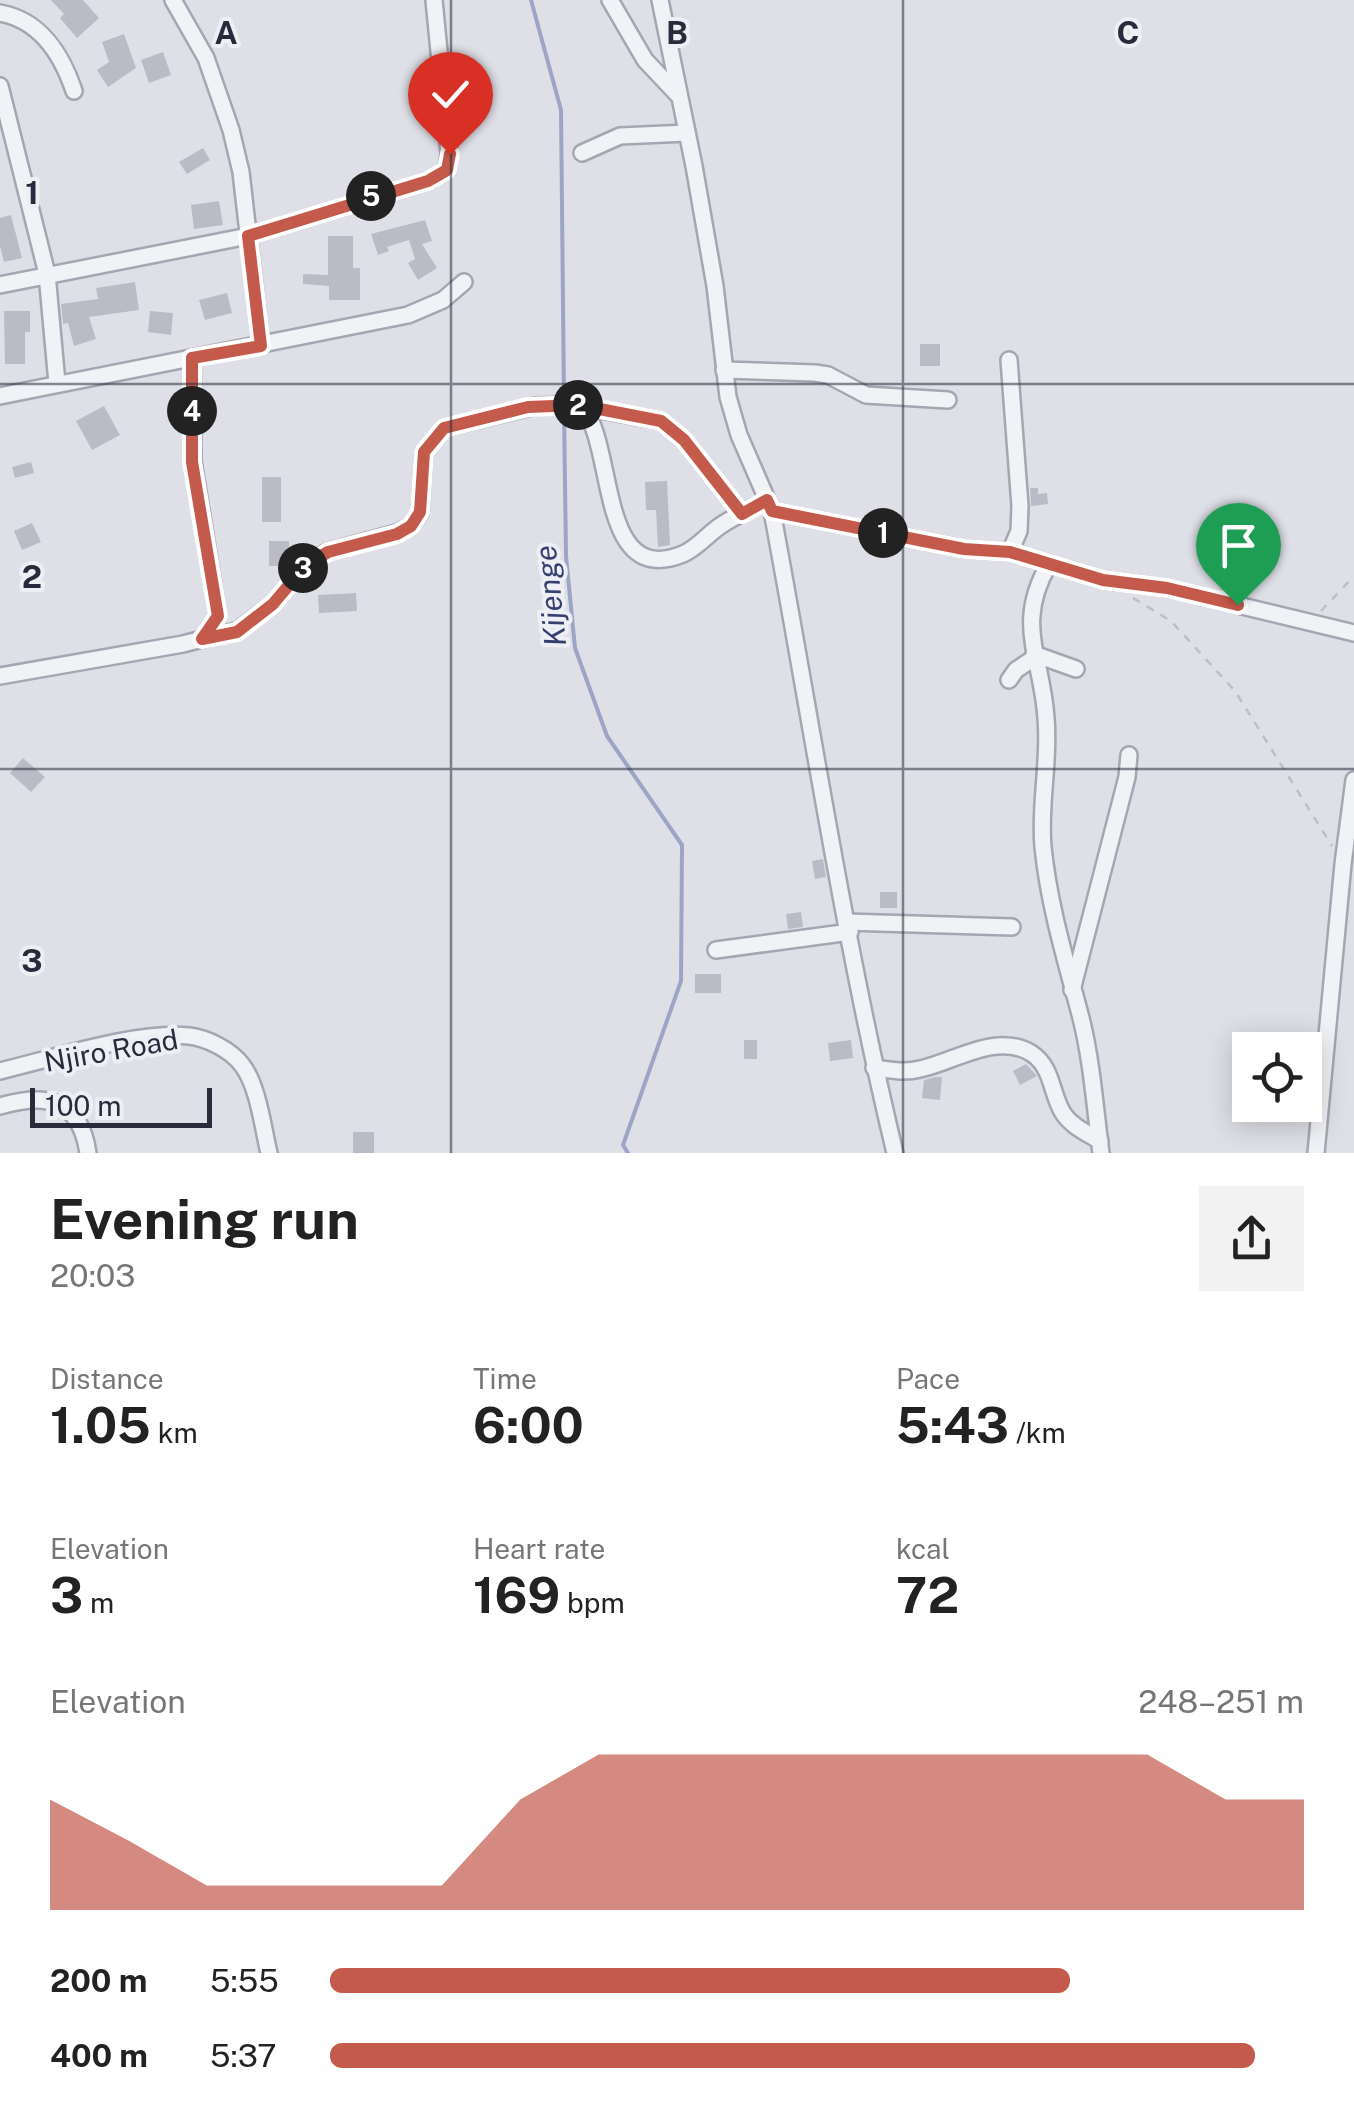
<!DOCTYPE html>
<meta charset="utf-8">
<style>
body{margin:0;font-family:"Public Sans",sans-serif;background:#f2f2f2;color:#222;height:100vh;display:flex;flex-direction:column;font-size:38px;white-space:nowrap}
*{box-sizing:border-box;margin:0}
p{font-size:32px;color:#767676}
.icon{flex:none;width:55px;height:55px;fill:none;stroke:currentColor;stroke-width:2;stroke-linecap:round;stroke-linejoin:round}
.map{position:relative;height:1153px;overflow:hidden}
.sheet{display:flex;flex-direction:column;background:#fff;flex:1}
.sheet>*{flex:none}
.fabs{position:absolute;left:1232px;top:1032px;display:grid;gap:20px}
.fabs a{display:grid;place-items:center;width:90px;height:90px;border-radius:0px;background:#fff;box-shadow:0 5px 25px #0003;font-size:50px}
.scale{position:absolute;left:30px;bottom:25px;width:182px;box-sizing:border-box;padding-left:10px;border:5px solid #292b3d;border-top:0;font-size:28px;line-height:35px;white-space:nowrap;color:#292b3d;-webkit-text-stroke:8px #eeeff5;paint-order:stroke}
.pin{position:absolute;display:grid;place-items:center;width:85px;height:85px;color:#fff;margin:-102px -42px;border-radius:50% 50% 50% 0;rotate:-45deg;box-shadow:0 0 10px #0007}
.pin .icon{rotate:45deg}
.km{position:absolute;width:50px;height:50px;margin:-25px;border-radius:50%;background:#222;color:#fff;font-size:28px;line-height:50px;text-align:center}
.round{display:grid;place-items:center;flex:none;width:105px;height:105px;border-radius:0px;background:#f2f2f2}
.summary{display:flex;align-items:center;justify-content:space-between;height:170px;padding:0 50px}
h1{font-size:55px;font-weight:700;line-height:75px}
.figures{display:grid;grid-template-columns:repeat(3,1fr);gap:15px;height:170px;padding:10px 50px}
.figures div{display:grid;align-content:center}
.figures b{font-size:50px;font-weight:700}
.figures small{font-size:28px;font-weight:400}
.figures p{font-size:28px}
.chart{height:280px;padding:20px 50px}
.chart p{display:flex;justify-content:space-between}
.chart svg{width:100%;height:180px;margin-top:10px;fill:#c45a4c;opacity:.7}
ul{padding:0 50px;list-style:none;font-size:32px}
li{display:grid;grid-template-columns:160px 120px 1fr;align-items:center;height:75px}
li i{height:25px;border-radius:12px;background:#c45a4c}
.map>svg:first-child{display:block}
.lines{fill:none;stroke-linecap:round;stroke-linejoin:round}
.stream{stroke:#9ca5c5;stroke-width:4}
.building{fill:#babbc7}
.minor-casing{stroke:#a5a6b1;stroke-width:20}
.path{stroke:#bdbec6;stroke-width:2.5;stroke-dasharray:8 8;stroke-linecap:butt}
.minor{stroke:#f1f2f6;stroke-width:15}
.route-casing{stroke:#fff;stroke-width:20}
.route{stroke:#c45a4c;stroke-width:12}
.grid{fill:none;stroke:#292b3d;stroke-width:2.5;stroke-opacity:0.55}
.labels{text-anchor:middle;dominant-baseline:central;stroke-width:8;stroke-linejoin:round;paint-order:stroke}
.street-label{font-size:28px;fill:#292b3d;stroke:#eeeff5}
.water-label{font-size:30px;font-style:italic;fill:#36406e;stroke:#eeeff5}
.grid-label{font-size:32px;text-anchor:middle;font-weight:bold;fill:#292b3d;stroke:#eeeff5;stroke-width:8;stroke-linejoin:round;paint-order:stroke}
</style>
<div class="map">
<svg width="1354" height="1153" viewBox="0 0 1354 1153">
<rect width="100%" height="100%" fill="#dfe0e7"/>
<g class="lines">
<g class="stream">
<path d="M 531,0 L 561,110 L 564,401"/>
<path d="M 564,411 L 566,556 L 575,648 L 607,736 L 682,845 L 681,981 L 623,1145 L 628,1153"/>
</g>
</g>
<g class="building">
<path d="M 51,0 L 83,0 L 99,18 L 77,38 L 60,18 L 64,14 Z"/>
<path d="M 124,34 L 136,68 L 108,87 L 97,70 L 109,62 L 102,42 Z"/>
<path d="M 163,52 L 171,75 L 149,83 L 141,60 Z"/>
<path d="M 203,148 L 210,160 L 187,174 L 179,162 Z"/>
<path d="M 219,201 L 223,225 L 194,229 L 191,205 Z"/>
<path d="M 11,215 L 22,258 L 4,262 L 0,246 L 0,218 Z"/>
<path d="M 425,220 L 432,241 L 422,244 L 437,268 L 418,280 L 408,263 L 415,259 L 409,240 L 387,247 L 389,251 L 378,255 L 371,234 Z"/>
<path d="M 328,236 L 353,236 L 353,268 L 360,268 L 360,300 L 329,300 L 329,286 L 303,284 L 303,274 L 328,275 Z"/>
<path d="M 135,282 L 139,310 L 89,317 L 96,339 L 74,346 L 68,323 L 63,324 L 61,304 L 98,299 L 96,288 Z"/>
<path d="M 227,293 L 232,313 L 205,320 L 199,300 Z"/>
<path d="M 4,311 L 30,311 L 30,332 L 25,332 L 25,364 L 5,364 Z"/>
<path d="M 150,311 L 173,313 L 171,335 L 148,332 Z"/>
<rect x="920" y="344" width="20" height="22"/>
<path d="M 104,406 L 120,435 L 92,450 L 76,421 Z"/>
<path d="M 31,462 L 34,473 L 15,478 L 12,467 Z"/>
<rect x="262" y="477" width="19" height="45"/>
<path d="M 667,481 L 670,545 L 658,547 L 656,510 L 646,510 L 645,482 Z"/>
<path d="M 1030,488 L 1038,488 L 1038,494 L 1047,493 L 1048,504 L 1031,506 Z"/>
<path d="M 32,523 L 41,542 L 22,550 L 14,531 Z"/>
<rect x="269" y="541" width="20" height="25"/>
<path d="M 356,593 L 357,611 L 319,613 L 318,595 Z"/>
<path d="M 23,758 L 45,777 L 31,792 L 10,773 Z"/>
<path d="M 823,859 L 826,877 L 815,879 L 812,861 Z"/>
<rect x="880" y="892" width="17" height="16"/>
<path d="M 801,912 L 803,927 L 788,929 L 786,914 Z"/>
<rect x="695" y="974" width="26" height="19"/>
<rect x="744" y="1040" width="13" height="19"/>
<path d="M 851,1040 L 853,1058 L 830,1061 L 828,1043 Z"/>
<path d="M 1026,1064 L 1037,1076 L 1020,1085 L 1013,1071 Z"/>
<path d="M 935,1077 L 942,1077 L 940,1100 L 922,1098 L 924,1080 Z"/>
<rect x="353" y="1132" width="21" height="21"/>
</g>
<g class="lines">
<defs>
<g id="minor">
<path d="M 173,0 L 206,58 L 231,130 L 241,172 L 261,346"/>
<path d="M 610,0 L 645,60 L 677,94"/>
<path d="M 660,0 L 694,166 L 715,286 L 728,397 L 739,435 L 772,511 L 964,549 L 1010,552 L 1103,580 L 1167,588 L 1354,633"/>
<path d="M 0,13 C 40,20 62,55 74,91"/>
<path d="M 0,86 L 47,274 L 57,383"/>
<path d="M 582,153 L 620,136 L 687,133"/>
<path d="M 0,285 L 248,236 L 428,181 L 447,170 L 449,154 L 434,0"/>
<path d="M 1009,360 L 1020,506 L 1019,531 L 1010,552"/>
<path d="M 724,370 L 815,373 L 828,375 L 866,395 L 948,400"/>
<path d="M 0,396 L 408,315 L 443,300 L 464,282"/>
<path d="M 584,407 L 661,421 L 684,440 L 742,514"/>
<path d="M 772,511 C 812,725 844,941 895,1153"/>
<path d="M 1049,564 C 1014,624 1042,656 1046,718 C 1050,761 1039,804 1043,847 C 1049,906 1066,961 1081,1018 C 1092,1062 1095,1108 1101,1153"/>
<path d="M 202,639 L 237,631 L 273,604 L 305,566 L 327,552 L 397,533 L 411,526 L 420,513 L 424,452 L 444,428 L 535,406 L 581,405 C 617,444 596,589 683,554 C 697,548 707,535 720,526 C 734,516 752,509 767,500"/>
<path d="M 1034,654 L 1076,669"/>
<path d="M 0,676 L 183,644 L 202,639 L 218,616 L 193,461 L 192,358"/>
<path d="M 1009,680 L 1016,670 L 1034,658"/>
<path d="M 846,922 L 1012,927"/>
<path d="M 716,950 L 850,932"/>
<path d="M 1072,990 L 1127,777 L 1129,755"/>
<path d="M 874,1068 C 889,1070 905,1073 920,1069 C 954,1062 996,1032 1031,1053 C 1053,1067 1051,1094 1063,1113 C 1071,1126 1087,1133 1100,1141"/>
<path d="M 0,1071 C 51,1059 140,1030 189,1036 C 207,1038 231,1050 242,1065 C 258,1085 263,1128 269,1153"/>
<path d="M 0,1106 C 48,1092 80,1100 88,1153"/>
<path d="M 1316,1153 L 1343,864 L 1354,780"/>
</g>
</defs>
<use href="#minor" class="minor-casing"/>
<g class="path">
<path d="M 1133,598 L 1171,621 L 1235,691 L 1332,846"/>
<path d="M 1321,611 L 1354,576"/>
</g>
<use href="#minor" class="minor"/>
</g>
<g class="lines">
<defs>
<path id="route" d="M 450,154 L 447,170 L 428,181 L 248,236 L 261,346 L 192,358 L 192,462 L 218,616 L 202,639 L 237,632 L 273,604 L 305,566 L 328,552 L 397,534 L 411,526 L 420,512 L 424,452 L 444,428 L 528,407 L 579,405 L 661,421 L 684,440 L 742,514 L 767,500 L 772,511 L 964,549 L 1010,552 L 1103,580 L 1167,588 L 1238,605"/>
</defs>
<use href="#route" class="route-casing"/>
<use href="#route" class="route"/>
</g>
<path class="grid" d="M 451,0 L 451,1153M 903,0 L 903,1153M 0,384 L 1354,384M 0,769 L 1354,769"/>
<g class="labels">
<g class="street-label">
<text transform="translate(111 1050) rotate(-10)">Njiro Road</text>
</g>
<g class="water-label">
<text transform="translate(550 596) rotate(-96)">Kijenge</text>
</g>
</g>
<g class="grid-label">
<text x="226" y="44">A</text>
<text x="677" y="44">B</text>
<text x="1128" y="44">C</text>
<text x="32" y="204">1</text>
<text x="32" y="588">2</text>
<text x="32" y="972">3</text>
</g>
</svg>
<div class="fabs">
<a><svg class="icon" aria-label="locate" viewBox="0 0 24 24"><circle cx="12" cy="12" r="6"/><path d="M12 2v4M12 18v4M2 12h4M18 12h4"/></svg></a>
</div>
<div class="scale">100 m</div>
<div class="pin" style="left:1238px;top:605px;background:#1e9e55"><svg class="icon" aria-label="arrive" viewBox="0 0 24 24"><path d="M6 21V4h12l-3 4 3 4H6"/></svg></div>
<div class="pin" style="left:450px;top:154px;background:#d93025"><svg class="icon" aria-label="check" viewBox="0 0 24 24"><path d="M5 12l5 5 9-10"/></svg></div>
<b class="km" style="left:883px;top:533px">1</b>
<b class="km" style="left:578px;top:405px">2</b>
<b class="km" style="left:303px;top:568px">3</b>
<b class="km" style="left:192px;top:411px">4</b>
<b class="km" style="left:371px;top:196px">5</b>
</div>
<section class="sheet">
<div class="summary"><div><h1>Evening run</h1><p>20:03</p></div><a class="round"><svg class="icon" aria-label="share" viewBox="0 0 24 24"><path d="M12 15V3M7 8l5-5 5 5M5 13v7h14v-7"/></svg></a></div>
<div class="figures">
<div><p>Distance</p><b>1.05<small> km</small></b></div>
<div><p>Time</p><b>6:00</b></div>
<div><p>Pace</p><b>5:43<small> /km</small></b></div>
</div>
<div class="figures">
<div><p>Elevation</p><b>3<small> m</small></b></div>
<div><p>Heart rate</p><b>169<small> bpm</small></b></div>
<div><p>kcal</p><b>72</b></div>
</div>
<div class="chart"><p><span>Elevation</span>248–251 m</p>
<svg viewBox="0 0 160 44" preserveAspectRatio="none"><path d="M0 44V17L10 27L20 38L30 38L40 38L50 38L60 17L70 6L80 6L90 6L100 6L110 6L120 6L130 6L140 6L150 17L160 17V44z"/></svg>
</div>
<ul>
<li><b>200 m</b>5:55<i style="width:76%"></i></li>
<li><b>400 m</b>5:37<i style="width:95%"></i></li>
</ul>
</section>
